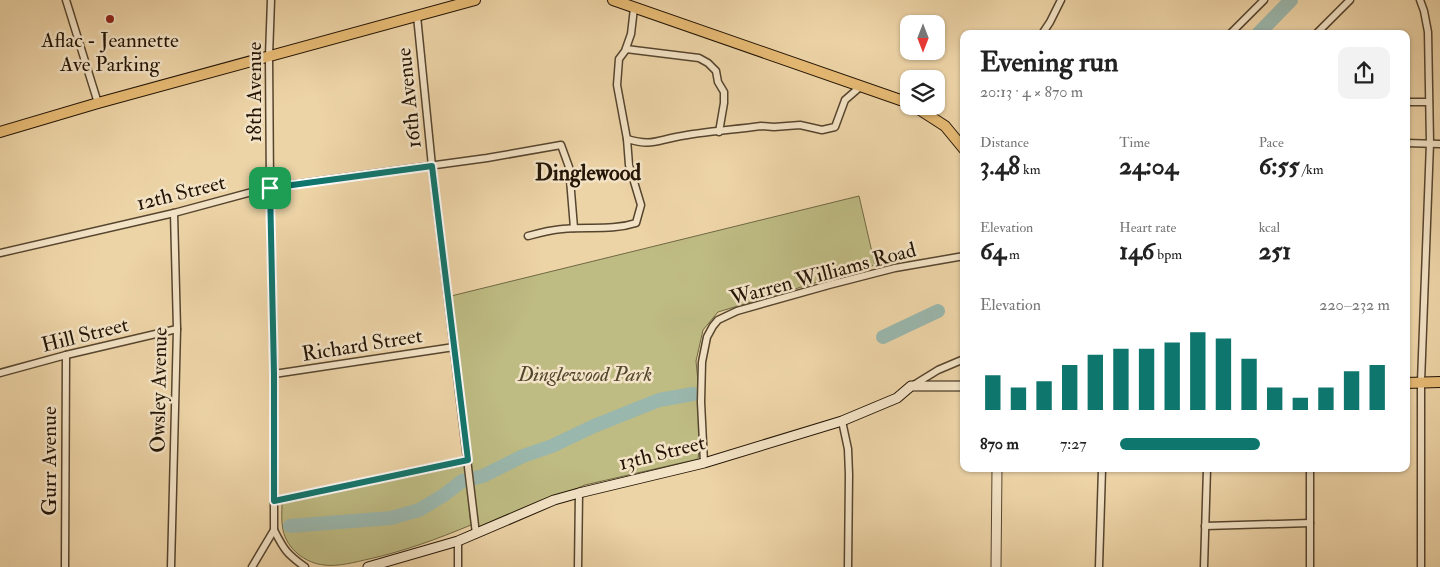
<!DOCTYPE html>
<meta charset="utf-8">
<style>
body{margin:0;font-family:"IM FELL Double Pica",serif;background:#f2f2f2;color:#222;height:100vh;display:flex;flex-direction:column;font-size:19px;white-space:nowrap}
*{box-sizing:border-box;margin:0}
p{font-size:16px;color:#767676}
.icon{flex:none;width:28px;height:28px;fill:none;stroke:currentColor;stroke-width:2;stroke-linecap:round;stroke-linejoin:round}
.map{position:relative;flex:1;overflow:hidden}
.side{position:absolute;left:960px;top:30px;width:450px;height:442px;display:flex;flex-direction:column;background:#fff;border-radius:10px;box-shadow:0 1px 4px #0004}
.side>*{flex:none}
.needle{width:32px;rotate:180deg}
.fabs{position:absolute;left:900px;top:15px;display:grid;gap:10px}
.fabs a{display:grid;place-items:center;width:45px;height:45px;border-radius:10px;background:#fff;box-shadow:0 1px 4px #0004;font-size:25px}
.pin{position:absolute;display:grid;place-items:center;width:42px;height:42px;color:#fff;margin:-21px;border-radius:10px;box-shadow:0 2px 8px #0006}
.round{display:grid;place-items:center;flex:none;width:52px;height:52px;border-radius:10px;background:#f2f2f2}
.headline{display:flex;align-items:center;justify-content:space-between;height:85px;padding:0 20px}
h1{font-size:28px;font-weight:800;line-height:38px}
.stats{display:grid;grid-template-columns:repeat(3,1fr);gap:8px;height:85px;padding:5px 20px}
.stats div{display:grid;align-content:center}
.stats b{font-size:25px;font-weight:800}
.stats small{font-size:14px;font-weight:400}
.stats p{font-size:14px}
.chart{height:140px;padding:10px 20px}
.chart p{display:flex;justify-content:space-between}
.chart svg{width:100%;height:90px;margin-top:5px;stroke:#0f766e;stroke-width:6}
ul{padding:0 20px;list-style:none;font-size:16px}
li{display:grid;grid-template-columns:80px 60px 1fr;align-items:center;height:38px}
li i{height:12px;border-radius:6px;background:#0f766e}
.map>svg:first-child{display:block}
.green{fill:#bebb83;stroke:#706844}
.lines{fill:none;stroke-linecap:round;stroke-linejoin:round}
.river{stroke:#9ab7ad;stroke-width:14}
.minor-casing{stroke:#56452e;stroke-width:9}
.tertiary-casing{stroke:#56452e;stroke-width:11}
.secondary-casing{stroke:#231506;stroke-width:11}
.primary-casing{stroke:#231506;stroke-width:12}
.minor{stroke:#f3e3c6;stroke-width:6}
.tertiary{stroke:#f3e3c6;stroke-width:9}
.secondary{stroke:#f3e3c6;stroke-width:9}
.primary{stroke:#e6ba74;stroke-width:10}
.route-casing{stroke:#fff;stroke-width:10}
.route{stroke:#0f766e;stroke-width:6}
.poi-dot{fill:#8f2418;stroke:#f3e3c6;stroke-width:2}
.labels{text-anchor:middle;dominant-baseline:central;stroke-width:5;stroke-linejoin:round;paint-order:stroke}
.poi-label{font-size:21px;fill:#231506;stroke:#f3e3c6}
.street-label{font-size:21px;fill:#231506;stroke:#f3e3c6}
.park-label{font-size:21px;font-style:italic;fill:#52472c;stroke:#f3e3c6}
.neighbourhood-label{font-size:22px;font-weight:bold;fill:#231506;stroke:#f3e3c6}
</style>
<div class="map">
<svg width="1440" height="567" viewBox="0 0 1440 567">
<rect width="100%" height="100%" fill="#edd4a7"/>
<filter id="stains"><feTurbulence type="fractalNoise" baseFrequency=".004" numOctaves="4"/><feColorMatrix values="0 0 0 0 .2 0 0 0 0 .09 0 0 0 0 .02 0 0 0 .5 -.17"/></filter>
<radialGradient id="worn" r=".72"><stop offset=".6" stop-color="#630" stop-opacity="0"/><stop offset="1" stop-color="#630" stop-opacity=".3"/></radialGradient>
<g class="green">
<path d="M 859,196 L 875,265 L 718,312 L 703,330 L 696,361 L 702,423 L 698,459 L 585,485 L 478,529 L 451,296 Z"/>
<path d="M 465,465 L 471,525 C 437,539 405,551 369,559 C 356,562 337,567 324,565 C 305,563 287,549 283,530 C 281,521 282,512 282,503 Z"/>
</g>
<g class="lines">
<g class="river">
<path d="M 1258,34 L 1291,0"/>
<path d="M 883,337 L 938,311"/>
<path d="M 290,526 L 391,518 L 419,510 L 444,495 L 462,481 L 483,476 L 523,456 L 552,446 L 594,426 L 659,400 L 693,394"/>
</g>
<defs>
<g id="minor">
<path d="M 66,0 L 98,103"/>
<path d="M 1420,0 L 1424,11 L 1428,32 L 1430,143 L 1421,382 L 1421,567"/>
<path d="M 417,16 L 432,166 L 476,534"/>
<path d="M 1042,34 L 1050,22 L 1061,0"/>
<path d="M 1230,34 L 1264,0"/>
<path d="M 1316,34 L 1350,0"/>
<path d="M 626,49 L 699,58 L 708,63 L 716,71 L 718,82 L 724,92 L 724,103 L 719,132"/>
<path d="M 1406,102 L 1429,102"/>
<path d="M 627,139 C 651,146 655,141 676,137 C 704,131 733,130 761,126 L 774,127 L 800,125 L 822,130 L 835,127 L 845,100 L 860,87"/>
<path d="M 1406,143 L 1440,144"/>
<path d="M 528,236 C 539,233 551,230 562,229 C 587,226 611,231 636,223 L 641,205 L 629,165 L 627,139 L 617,85 L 619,59 L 625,51 L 631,34 L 634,8"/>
<path d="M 0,253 L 174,213 L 267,188 L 487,158 L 561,145 L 569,167 L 574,228"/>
<path d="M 0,373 L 66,355 L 177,329"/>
<path d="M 274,374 L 454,347"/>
<path d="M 912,386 L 938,370 L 964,359"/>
<path d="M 842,421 L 848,449 L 849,475 L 848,567"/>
<path d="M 704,463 L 701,402 L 702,362 L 707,337 L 713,326 L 718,320 L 737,311 L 829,285 L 895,268 L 964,256"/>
<path d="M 274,501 L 468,460"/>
<path d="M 1205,526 L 1310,523"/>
<path d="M 274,530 C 284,550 287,554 305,567"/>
<path d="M 65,567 L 66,355"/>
<path d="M 171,567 L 177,329 L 174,213"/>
<path d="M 252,567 L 274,530 L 274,374 L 270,188 L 269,56 L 271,0"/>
<path d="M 458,567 L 458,541"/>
<path d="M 578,567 L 579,493"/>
<path d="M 1099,567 L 1102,469"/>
<path d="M 1204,567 L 1207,469"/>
<path d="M 1310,567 L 1310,469"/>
</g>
<path id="tertiary" d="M 996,567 L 997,469"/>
<path id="secondary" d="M 368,567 L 458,541 L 554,500 L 579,493 L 704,463 L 842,421 L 897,398 L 911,386 L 964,386"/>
<g id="primary">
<path d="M 613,0 L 909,103"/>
<path d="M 914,106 L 945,126 L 964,149"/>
<path d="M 0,132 L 98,103 L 475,0"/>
<path d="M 1406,383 L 1440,382"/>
</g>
</defs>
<use href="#minor" class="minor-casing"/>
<use href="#tertiary" class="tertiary-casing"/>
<use href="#secondary" class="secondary-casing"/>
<use href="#primary" class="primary-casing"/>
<use href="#minor" class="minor"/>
<use href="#tertiary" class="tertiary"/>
<use href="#secondary" class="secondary"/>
<use href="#primary" class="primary"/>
</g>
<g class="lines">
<defs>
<path id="route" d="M 432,166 L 468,460 L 274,501 L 274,374 L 270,188 Z"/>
</defs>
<use href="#route" class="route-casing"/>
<use href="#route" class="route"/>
</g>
<circle class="poi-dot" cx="110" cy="19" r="5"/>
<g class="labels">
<g class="poi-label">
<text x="110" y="40">Aflac - Jeannette<tspan x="110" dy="24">Ave Parking</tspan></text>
</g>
<g class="street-label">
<text transform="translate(254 92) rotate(-90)">18th Avenue</text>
<text transform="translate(409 98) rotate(-96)">16th Avenue</text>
<text transform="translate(181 193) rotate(-14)">12th Street</text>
<text transform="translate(823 274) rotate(-15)">Warren Williams Road</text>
<text transform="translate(85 335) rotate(-14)">Hill Street</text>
<text transform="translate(362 345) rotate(-9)">Richard Street</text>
<text transform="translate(159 390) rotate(-89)">Owsley Avenue</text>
<text transform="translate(662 453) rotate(-14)">13th Street</text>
<text transform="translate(49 461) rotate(-90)">Gurr Avenue</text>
</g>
<g class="park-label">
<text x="585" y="374">Dinglewood Park</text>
</g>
<g class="neighbourhood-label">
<text x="588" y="173">Dinglewood</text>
</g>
</g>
<rect width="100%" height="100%" filter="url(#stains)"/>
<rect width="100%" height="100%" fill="url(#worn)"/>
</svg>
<div class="fabs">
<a><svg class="needle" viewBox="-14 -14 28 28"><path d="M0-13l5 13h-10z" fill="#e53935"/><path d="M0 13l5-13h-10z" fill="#767676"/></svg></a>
<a><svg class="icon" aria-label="layers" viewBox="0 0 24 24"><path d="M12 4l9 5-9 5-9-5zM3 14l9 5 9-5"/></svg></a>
</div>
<div class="pin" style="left:270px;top:188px;background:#1e9e55"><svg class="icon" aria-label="arrive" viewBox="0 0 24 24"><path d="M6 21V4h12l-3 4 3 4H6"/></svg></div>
<section class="side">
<div class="headline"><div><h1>Evening run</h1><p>20:13 · 4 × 870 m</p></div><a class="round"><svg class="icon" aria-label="share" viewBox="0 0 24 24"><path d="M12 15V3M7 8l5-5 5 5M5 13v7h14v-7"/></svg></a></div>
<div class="stats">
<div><p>Distance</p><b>3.48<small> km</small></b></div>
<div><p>Time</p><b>24:04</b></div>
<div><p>Pace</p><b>6:55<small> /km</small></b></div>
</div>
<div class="stats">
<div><p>Elevation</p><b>64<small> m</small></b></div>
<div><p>Heart rate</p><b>146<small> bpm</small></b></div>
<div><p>kcal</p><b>251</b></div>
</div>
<div class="chart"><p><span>Elevation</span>220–232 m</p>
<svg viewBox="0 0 160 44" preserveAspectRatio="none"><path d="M5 44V27M15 44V33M25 44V30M35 44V22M45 44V17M55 44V14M65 44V14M75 44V11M85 44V6M95 44V9M105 44V19M115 44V33M125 44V38M135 44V33M145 44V25M155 44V22"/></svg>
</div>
<ul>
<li><b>870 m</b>7:27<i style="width:52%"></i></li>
</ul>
</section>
</div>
